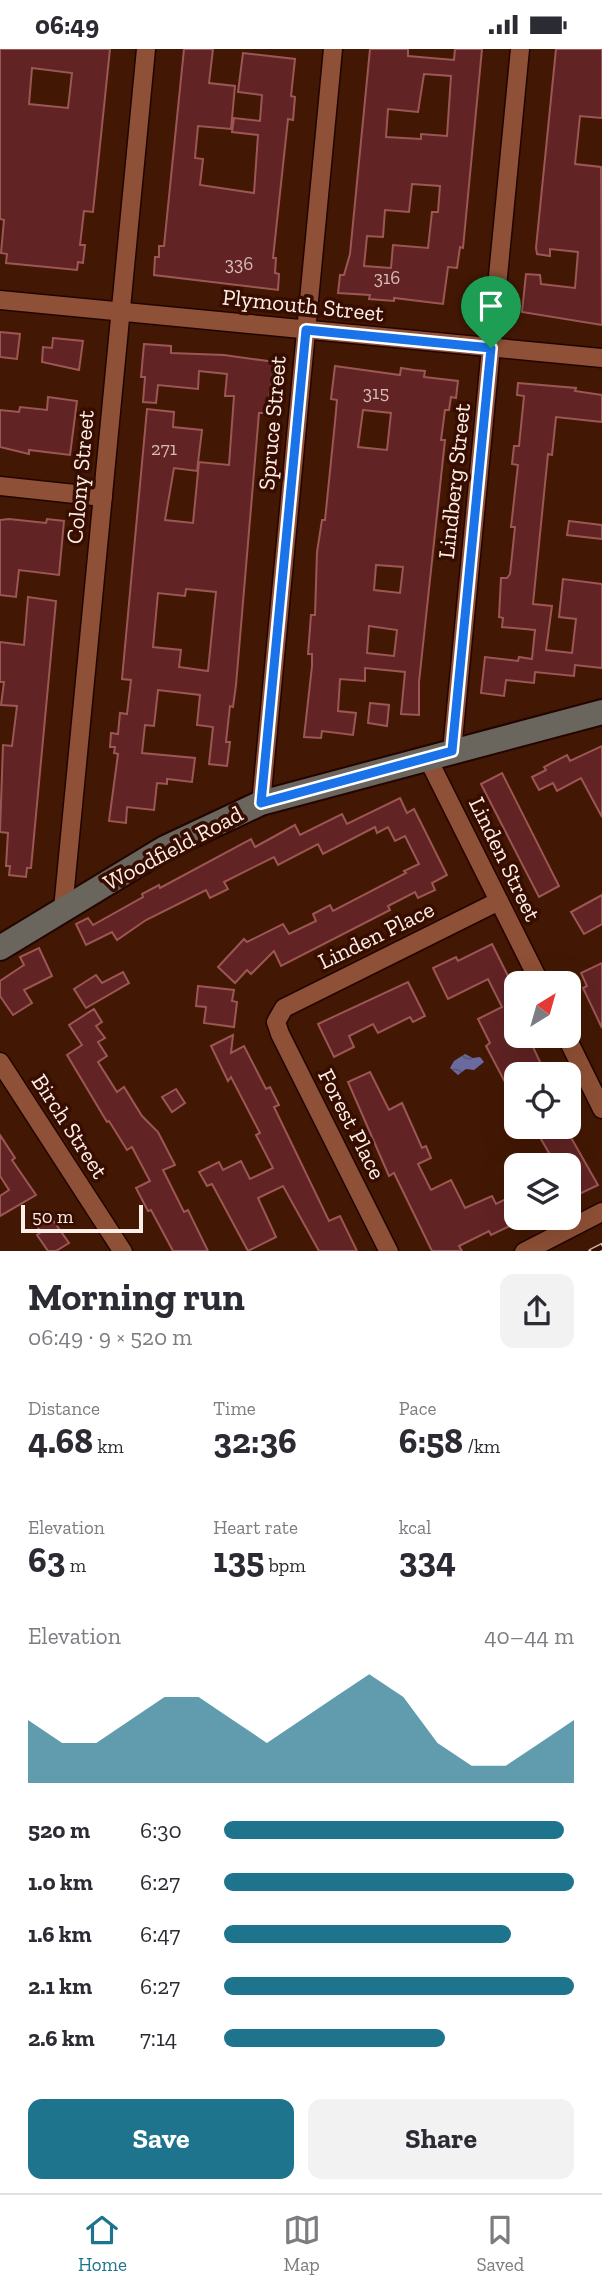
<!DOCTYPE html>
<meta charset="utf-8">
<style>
body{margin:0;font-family:"Zilla Slab",serif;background:#f2f2f3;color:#2b2b33;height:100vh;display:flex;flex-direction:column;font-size:26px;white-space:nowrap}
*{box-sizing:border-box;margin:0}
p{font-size:23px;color:#7c7c81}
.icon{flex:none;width:38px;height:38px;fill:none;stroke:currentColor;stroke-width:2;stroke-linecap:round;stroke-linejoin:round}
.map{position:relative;height:1202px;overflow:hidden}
.details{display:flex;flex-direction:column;background:#fff;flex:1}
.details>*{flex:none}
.needle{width:46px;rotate:37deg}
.buttons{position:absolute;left:504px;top:922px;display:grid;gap:14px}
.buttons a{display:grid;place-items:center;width:77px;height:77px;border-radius:14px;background:#fff;box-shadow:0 7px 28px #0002;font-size:35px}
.scale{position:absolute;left:21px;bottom:18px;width:122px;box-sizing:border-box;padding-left:7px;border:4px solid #fdeee8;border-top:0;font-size:19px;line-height:24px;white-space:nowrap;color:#fdeee8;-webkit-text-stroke:5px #370d00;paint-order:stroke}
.pin{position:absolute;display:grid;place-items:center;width:60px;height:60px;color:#fff;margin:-72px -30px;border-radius:50% 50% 50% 0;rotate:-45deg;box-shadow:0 0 7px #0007}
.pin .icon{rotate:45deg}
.round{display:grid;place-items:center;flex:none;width:74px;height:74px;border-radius:14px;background:#f2f2f3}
.overview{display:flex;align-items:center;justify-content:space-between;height:119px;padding:0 28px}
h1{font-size:38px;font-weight:700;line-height:52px}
.stats{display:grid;grid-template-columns:repeat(3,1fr);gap:10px;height:119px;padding:7px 28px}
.stats div{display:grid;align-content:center}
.stats b{font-size:35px;font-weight:700}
.stats small{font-size:19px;font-weight:400}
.stats p{font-size:19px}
.chart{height:196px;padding:14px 28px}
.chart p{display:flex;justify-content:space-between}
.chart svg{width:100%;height:126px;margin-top:7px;fill:#1e738d;opacity:.7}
.button{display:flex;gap:14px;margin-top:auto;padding:14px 28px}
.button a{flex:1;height:80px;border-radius:14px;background:#1e738d;color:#fff;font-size:28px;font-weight:700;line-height:80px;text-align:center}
.button a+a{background:#f2f2f3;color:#2b2b33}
ul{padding:0 28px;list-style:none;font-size:23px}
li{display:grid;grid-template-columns:112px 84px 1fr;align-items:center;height:52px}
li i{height:18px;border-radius:9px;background:#1e738d}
.status{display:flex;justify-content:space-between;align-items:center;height:49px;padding:0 35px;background:#fff;direction:ltr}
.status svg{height:19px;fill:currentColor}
.tab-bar{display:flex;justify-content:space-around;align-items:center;height:98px;border-top:2px solid #e1e1e2;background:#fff;font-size:19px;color:#7c7c81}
.tab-bar a{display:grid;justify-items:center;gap:4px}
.tab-bar .current{color:#1e738d}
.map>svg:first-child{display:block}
.water{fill:url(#water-waves)}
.building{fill:#612323;stroke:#9c5754;stroke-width:2;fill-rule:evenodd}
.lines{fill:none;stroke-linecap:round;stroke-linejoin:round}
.minor-casing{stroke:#220500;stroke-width:21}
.secondary-casing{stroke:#220500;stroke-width:28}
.minor{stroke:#8e5036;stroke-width:18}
.secondary{stroke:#6a665e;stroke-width:24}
.rail-casing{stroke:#cbb5ab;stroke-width:8}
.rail{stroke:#370d00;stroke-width:5;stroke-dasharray:16;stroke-linecap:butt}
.route-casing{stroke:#fff;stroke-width:14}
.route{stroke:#1a73e8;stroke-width:9}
.labels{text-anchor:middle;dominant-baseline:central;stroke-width:7;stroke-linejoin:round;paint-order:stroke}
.number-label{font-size:19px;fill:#d6bbb7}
.street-label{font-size:23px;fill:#fdeee8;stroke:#370d00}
</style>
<div class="status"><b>06:49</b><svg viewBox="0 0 49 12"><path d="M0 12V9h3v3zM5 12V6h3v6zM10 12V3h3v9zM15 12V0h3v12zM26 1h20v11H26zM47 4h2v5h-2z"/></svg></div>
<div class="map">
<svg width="602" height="1203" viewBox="0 0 602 1203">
<defs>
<pattern id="water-waves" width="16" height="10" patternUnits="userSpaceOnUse" patternTransform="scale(1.75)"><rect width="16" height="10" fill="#6a6aa1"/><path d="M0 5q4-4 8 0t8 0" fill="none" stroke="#5b5874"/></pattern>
</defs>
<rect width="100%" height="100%" fill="#421804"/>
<path class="water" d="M 465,1005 L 473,1009 L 480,1008 L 484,1013 L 474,1021 L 466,1020 L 458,1026 L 450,1019 L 454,1012 Z"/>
<g class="building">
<path d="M 0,0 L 110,0 L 93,163 L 84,162 L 80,196 L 85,196 L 83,214 L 78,213 L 77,221 L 6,214 L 7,205 L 1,204 L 4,171 L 0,170 ZM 32,19 L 72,24 L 68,59 L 29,55 Z"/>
<path d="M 184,0 L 213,0 L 209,34 L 235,37 L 231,80 L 198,77 L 195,109 L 203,110 L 200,136 L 254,144 L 258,86 L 232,83 L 234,69 L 260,72 L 262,46 L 238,43 L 243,4 L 295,10 L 291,47 L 295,48 L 293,71 L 288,70 L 273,209 L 276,209 L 275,224 L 279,225 L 278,241 L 154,226 L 155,208 L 159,208 L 159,197 L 164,197 Z"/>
<path d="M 370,0 L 408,0 L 408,7 L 454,11 L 455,0 L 482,0 L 463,199 L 460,198 L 457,219 L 448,218 L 443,255 L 394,249 L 394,252 L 369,250 L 370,246 L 338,244 L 340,226 L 344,226 L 350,205 ZM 424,25 L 451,27 L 447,87 L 421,85 L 421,90 L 386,88 L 388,60 L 418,63 ZM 412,135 L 440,137 L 438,163 L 432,163 L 428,199 L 393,196 L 391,219 L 364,217 L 367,187 L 383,188 L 385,161 L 409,163 Z"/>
<path d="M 556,0 L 602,0 L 602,69 L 580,67 L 575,115 L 601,118 L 602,276 L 522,263 L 526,225 L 540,226 L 541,235 L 575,239 L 578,203 L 550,200 L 550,207 L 537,205 L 536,199 Z"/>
<path d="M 0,283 L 20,285 L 17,310 L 0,308 Z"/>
<path d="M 53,289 L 83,292 L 79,321 L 42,313 L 43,298 L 52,299 Z"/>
<path d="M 144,295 L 171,297 L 171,304 L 224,306 L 275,313 L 266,364 L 259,364 L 236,636 L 233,658 L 230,657 L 226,693 L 230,693 L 227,717 L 209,715 L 213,678 L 197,676 L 200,646 L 158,641 L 154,677 L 145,676 L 142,704 L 195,709 L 192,733 L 167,730 L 167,735 L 157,734 L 154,761 L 127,758 L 126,774 L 109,772 L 118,705 L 114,704 L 115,698 L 110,698 L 111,684 L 118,685 L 120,664 L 127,665 L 131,631 L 122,630 L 147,360 L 174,363 L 173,378 L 202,381 L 197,422 L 174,419 L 165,471 L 193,474 L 199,413 L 229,416 L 234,347 L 225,347 L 227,325 L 199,322 L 198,340 L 158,336 L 156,354 L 143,353 L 145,328 L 141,328 ZM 186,540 L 216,543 L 208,622 L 179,618 L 181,601 L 153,598 L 158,544 L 185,547 Z"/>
<path d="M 335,317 L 400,326 L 401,319 L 414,321 L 425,322 L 424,328 L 458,332 L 456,349 L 451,348 L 449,361 L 445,361 L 441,391 L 445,391 L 419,633 L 419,666 L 401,665 L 405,623 L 365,619 L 365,632 L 340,630 L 338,662 L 356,664 L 353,686 L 322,682 L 321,689 L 304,688 L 312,617 L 312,605 L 308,605 L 311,566 L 315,566 L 317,503 L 322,471 L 325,471 L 335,373 L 337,351 L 331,350 ZM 363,361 L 391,364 L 387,401 L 358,398 ZM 376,516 L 403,518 L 400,544 L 374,541 ZM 369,577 L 397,581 L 394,607 L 367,604 Z"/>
<path d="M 518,334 L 576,339 L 575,342 L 602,346 L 602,373 L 556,368 L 552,406 L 548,405 L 533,555 L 552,557 L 546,601 L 572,604 L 576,570 L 559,568 L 563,530 L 602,535 L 602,619 L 575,616 L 574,627 L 535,623 L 534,634 L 506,631 L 504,647 L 481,644 L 485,608 L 518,612 L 519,608 L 532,610 L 535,581 L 502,578 L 503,569 L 499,568 L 501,529 L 507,529 L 510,525 L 515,478 L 511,478 L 518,416 L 512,415 L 514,397 L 519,397 L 524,347 L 517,346 Z"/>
<path d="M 48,348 L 77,352 L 70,406 L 29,401 L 29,405 L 0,398 L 0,361 L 19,363 L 20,358 L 47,361 Z"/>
<path d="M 9,470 L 46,474 L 47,470 L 64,472 L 59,526 L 19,521 L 16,548 L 0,546 L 0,471 Z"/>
<path d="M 569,472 L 602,476 L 602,490 L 567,486 Z"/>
<path d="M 28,548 L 56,552 L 31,819 L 27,819 L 26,828 L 9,826 L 10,817 L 6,817 L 8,784 L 0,783 L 3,696 L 12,697 L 17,657 L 1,656 L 4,633 L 0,633 L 0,593 L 24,596 Z"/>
<path d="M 370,654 L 389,656 L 387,677 L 368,674 Z"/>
<path d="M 602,697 L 602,768 L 581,729 L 557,742 L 553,734 L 539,741 L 532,728 L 546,721 L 544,718 L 567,706 L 570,712 Z"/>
<path d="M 502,724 L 559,837 L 539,848 L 481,735 Z"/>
<path d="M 400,749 L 407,764 L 414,760 L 447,826 L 432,834 L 435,841 L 418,849 L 415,843 L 388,857 L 390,861 L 281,917 L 274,902 L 251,925 L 247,921 L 235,934 L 218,918 L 244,890 L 247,893 L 283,875 L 289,885 L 316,872 L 313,865 L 330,856 L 333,862 L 406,824 L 404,822 L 419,815 L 405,787 L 395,792 L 388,778 L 377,784 L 375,778 L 323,805 L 318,795 L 278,816 L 274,808 L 224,833 L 228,840 L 210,849 L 206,841 L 146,871 L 117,891 L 112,883 L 86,896 L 76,875 L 88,869 L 93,876 L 143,848 L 142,845 L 159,836 L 160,839 L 251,790 L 255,798 L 295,776 L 300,786 L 342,765 L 347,775 Z"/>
<path d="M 602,846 L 602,875 L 584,885 L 571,863 Z"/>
<path d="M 492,895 L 509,929 L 506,930 L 514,947 L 512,948 L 516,951 L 516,987 L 528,987 L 546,1026 L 516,1026 L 516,1054 L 486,997 L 490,994 L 478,970 L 502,958 L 488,930 L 448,950 L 433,919 L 456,908 L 458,912 Z"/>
<path d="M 39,899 L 52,927 L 24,941 L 32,954 L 13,966 L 0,947 L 0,932 L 24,916 L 20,908 Z"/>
<path d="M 602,914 L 602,979 L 583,939 L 587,937 L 581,924 Z"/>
<path d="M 123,923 L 129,934 L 86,959 L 74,940 L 96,926 L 102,934 Z"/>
<path d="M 408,933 L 425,967 L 413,973 L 410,968 L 378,984 L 373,975 L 349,987 L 354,998 L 334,1008 L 318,975 Z"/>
<path d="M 198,937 L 234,941 L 232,952 L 237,953 L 234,978 L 204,974 L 206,958 L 196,957 Z"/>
<path d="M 94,960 L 102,973 L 96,977 L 105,989 L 98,993 L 107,1007 L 98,1013 L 117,1043 L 124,1038 L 142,1067 L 158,1083 L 175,1116 L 163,1121 L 184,1163 L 188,1161 L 208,1202 L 173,1202 L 151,1161 L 148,1162 L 136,1139 L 150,1132 L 132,1098 L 127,1101 L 109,1072 L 107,1073 L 67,1006 L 82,996 L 69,976 Z"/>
<path d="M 233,986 L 231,1004 L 244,997 L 266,1040 L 270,1038 L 279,1056 L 274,1058 L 329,1172 L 340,1167 L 357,1202 L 319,1202 L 283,1137 L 258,1149 L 276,1188 L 248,1202 L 212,1135 L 207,1137 L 199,1123 L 219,1113 L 223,1121 L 241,1112 L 250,1130 L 273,1119 L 256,1086 L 260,1084 L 231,1028 L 228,1032 L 211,997 Z"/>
<path d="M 370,1023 L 389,1061 L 402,1054 L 422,1099 L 426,1097 L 431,1109 L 418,1115 L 431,1141 L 451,1131 L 465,1159 L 492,1147 L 496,1155 L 516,1145 L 516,1174 L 491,1186 L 489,1182 L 459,1197 L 462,1202 L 432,1202 L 394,1124 L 389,1127 L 348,1033 Z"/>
<path d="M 176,1040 L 185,1054 L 172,1063 L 162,1048 Z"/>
<path d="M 534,1078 L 565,1078 L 598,1136 L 569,1150 L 569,1116 L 556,1116 Z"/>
<path d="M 0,1086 L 15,1109 L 12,1111 L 36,1146 L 0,1167 L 0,1147 L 9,1141 L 0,1127 Z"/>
<path d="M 50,1167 L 69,1194 L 56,1202 L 48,1202 L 37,1186 L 41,1183 L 36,1176 Z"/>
</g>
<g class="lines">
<defs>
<g id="minor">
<path d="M 0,251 L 602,309"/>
<path d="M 0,437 L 103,448"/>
<path d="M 452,702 L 520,0"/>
<path d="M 427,708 L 540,934"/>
<path d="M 261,754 L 333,0"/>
<path d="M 63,860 L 146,0"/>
<path d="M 566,987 L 602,1060"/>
<path d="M 0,1013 L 123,1203"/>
<path d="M 389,1203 L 280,985 L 276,973 L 284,959 L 499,852"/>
<path d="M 524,1203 L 602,1163"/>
</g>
<path id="secondary" d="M 0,899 L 165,799 L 261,754 L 602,663"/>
</defs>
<use href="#minor" class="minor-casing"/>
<use href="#secondary" class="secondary-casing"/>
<use href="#minor" class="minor"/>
<use href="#secondary" class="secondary"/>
<defs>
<path id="rail" d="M 592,1203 L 602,1198"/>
</defs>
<use href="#rail" class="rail-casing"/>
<use href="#rail" class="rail"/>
</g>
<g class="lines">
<defs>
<path id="route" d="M 306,281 L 491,299 L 452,702 L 261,754 Z"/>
</defs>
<use href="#route" class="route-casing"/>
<use href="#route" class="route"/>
</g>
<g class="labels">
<g class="number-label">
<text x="239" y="214">336</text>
<text x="387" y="228">316</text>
<text x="376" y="343">315</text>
<text x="164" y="399">271</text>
</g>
<g class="street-label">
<text transform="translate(303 256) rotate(6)">Plymouth Street</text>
<text transform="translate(272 374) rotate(-85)">Spruce Street</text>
<text transform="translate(80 428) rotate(-85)">Colony Street</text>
<text transform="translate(454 432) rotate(-84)">Lindberg Street</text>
<text transform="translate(173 799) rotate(-28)">Woodfield Road</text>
<text transform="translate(505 810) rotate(64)">Linden Street</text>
<text transform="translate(376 886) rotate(-26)">Linden Place</text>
<text transform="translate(352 1075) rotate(63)">Forest Place</text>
<text transform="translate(70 1077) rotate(57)">Birch Street</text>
</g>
</g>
</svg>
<div class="buttons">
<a><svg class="needle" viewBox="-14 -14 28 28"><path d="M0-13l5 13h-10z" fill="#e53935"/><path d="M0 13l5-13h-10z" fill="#7c7c81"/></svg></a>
<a><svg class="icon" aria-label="locate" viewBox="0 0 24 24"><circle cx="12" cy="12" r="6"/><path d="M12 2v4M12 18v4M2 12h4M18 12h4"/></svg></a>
<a><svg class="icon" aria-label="layers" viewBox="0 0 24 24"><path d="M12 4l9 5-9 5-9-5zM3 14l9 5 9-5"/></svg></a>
</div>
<div class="scale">50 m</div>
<div class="pin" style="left:491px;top:299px;background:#1e9e55"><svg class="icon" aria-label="arrive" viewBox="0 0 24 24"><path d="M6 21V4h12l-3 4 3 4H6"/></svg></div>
</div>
<section class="details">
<div class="overview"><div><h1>Morning run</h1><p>06:49 · 9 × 520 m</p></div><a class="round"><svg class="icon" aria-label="share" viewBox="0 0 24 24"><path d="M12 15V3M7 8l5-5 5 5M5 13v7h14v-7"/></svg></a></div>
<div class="stats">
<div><p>Distance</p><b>4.68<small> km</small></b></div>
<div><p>Time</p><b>32:36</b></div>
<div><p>Pace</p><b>6:58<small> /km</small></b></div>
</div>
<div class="stats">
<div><p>Elevation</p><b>63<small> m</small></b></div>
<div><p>Heart rate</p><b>135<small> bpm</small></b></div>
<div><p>kcal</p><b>334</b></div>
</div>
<div class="chart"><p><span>Elevation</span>40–44 m</p>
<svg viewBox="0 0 160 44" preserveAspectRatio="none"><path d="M0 44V22L10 30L20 30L30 22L40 14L50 14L60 22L70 30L80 22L90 14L100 6L110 14L120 30L130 38L140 38L150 30L160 22V44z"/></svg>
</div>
<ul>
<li><b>520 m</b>6:30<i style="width:97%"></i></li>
<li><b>1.0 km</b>6:27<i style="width:100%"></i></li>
<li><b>1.6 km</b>6:47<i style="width:82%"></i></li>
<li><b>2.1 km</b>6:27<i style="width:100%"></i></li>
<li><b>2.6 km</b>7:14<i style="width:63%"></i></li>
</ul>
<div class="button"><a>Save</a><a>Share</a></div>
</section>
<nav class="tab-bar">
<a class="current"><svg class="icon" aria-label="home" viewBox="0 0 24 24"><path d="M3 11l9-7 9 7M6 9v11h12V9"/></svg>Home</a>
<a><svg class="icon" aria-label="map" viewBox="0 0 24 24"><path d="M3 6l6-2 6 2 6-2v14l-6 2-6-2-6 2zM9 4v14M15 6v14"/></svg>Map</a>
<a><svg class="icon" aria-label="saved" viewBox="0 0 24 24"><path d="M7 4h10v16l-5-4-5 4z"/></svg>Saved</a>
</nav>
